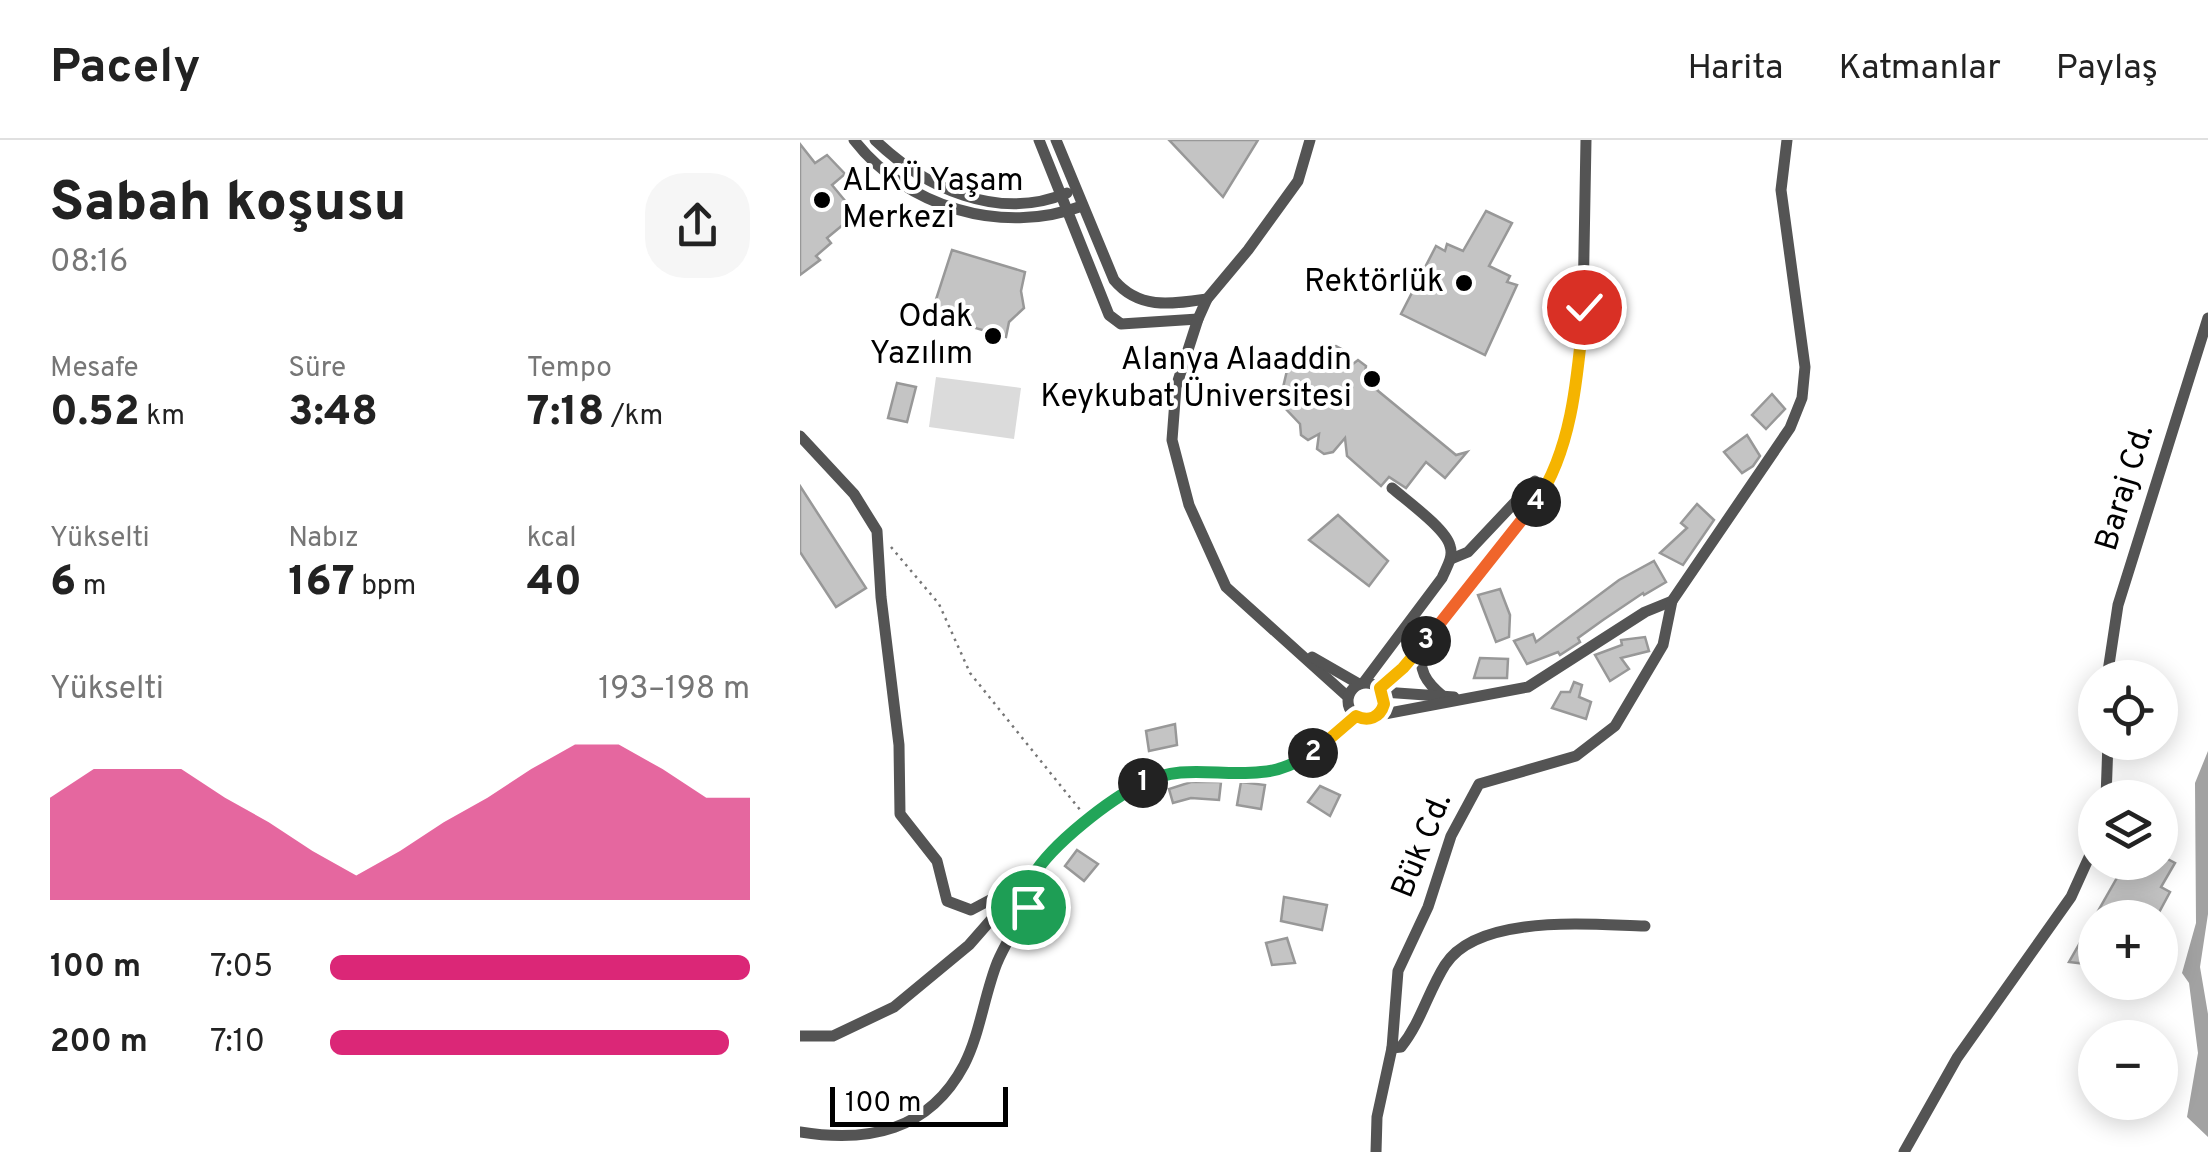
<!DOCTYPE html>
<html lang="tr">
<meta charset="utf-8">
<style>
body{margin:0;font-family:Overpass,sans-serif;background:#f6f6f6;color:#222;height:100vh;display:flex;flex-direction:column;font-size:38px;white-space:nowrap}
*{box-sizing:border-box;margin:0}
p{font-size:32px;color:#767676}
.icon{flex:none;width:55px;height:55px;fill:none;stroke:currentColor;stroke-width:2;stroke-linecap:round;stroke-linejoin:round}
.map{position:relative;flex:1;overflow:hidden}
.drawer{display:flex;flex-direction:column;background:#fff;width:800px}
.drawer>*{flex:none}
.tools{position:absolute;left:1278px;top:520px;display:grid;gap:20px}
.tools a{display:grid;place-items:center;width:100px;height:100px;border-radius:50%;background:#fff;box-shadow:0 5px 25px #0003;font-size:50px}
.scale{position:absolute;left:30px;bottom:25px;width:178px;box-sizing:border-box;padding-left:10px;border:5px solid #000;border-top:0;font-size:28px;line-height:35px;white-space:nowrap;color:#000;-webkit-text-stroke:8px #fff;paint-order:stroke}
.pin{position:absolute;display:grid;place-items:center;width:85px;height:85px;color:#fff;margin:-42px;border:5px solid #fff;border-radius:50%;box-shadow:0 2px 10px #0007}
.km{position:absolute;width:50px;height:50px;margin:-25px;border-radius:50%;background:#222;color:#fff;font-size:28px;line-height:50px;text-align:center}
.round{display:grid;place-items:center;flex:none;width:105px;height:105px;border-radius:40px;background:#f6f6f6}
.summary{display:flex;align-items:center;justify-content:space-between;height:170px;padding:0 50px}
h1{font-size:55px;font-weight:800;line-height:75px}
.metrics{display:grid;grid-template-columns:repeat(3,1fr);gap:15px;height:170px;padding:10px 50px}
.metrics div{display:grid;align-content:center}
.metrics b{font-size:42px;font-weight:800}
.metrics small{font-size:28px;font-weight:400}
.metrics p{font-size:28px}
.chart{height:280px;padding:20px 50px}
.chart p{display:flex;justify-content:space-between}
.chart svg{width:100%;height:180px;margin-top:10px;fill:#db2777;opacity:.7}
ul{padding:0 50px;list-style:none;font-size:32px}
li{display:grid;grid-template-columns:160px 120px 1fr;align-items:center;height:75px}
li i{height:25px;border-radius:12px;background:#db2777}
header{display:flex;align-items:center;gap:60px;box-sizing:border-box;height:140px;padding:0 50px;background:#fff;border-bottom:2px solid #e0e0e0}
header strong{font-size:48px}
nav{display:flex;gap:55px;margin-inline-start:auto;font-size:35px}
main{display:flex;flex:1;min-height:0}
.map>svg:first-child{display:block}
.green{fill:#dbdbdb}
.water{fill:#a2a2a2}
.building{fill:#c4c4c4;stroke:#989898;stroke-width:2.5}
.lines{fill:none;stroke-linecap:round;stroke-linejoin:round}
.path{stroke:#767676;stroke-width:2.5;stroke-dasharray:2.5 5;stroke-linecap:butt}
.minor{stroke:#545454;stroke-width:11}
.split-1-casing{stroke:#fff;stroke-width:20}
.split-2-casing{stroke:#fff;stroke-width:20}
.split-3-casing{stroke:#fff;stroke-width:20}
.split-4-casing{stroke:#fff;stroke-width:20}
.split-5-casing{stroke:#fff;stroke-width:20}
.split-1{stroke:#22a559;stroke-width:12}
.split-2{stroke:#22a559;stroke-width:12}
.split-3{stroke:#f5b400;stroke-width:12}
.split-4{stroke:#f0652b;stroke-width:12}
.split-5{stroke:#f5b400;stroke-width:12}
.poi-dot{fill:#000;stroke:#fff;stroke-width:4}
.labels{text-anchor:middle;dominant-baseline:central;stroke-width:8;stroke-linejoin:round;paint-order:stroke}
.poi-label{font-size:32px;fill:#000;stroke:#fff;text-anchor:end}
.street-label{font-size:32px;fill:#000;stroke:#fff}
</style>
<header>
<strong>Pacely</strong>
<nav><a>Harita</a><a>Katmanlar</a><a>Paylaş</a></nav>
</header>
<main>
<section class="drawer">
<div class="summary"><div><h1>Sabah koşusu</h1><p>08:16</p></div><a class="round"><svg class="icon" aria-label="share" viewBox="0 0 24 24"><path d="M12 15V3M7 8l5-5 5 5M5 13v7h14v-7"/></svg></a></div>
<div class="metrics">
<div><p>Mesafe</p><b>0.52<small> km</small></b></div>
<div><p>Süre</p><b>3:48</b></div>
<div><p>Tempo</p><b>7:18<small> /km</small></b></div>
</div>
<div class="metrics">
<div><p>Yükselti</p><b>6<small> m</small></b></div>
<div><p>Nabız</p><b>167<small> bpm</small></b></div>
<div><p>kcal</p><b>40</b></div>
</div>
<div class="chart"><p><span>Yükselti</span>193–198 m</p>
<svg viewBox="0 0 160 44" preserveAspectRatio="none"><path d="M0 44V19L10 12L20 12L30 12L40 19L50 25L60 32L70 38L80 32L90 25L100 19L110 12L120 6L130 6L140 12L150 19L160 19V44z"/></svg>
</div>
<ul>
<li><b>100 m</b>7:05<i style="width:100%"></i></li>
<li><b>200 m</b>7:10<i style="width:95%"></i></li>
</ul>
</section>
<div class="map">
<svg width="1408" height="1012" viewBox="0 0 1408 1012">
<rect width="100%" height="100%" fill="#fff"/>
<path class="green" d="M 136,237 L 221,248 L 214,299 L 129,287 Z"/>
<path class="water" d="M 1408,611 L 1408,774 L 1400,827 L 1408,874 L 1408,997 L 1387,977 L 1398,913 L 1389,843 L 1382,833 L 1396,783 L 1395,643 Z"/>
<g class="building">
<path d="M 369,0 L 458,0 L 423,57 Z"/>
<path d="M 0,4 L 15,23 L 27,15 L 45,34 L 32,45 L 56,74 L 27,98 L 31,103 L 16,116 L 20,120 L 0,135 Z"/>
<path d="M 686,71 L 712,83 L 689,126 L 710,136 L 707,142 L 717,145 L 685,215 L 601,174 L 636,106 L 645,111 L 647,104 L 663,111 Z"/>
<path d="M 152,110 L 225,132 L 221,151 L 224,168 L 209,182 L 206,197 L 131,175 Z"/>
<path d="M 536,206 L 545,211 L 553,224 L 558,220 L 566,226 L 564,241 L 579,245 L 577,250 L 656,315 L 667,312 L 645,338 L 626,322 L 606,348 L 589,337 L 581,346 L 547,316 L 545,298 L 533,312 L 524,314 L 517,309 L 519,294 L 508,300 L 501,295 L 500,284 L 485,268 L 481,256 L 489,222 L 496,213 L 500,216 L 503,212 L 509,217 L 519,209 Z"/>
<path d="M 97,243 L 116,247 L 107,282 L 88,278 Z"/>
<path d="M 972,254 L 985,269 L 966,289 L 952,275 Z"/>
<path d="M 947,295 L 960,316 L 953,326 L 942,333 L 924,312 Z"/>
<path d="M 0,346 L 66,448 L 36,467 L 0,412 Z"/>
<path d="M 897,364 L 914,380 L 883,425 L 860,413 L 887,388 L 881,383 Z"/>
<path d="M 538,375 L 588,421 L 569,446 L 509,400 Z"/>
<path d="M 854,421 L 866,442 L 844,455 L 843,453 L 803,480 L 778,498 L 780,502 L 760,515 L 758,512 L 727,524 L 714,501 L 733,494 L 736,502 L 819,440 Z"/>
<path d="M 700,449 L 710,475 L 709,497 L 696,502 L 678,455 Z"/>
<path d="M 845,497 L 849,511 L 821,518 L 829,529 L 810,541 L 795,515 L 822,505 L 821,500 Z"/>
<path d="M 680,518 L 708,519 L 707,538 L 674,538 Z"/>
<path d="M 774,542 L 782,545 L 779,557 L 791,562 L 786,579 L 752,568 L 761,552 L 770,552 Z"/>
<path d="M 375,584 L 377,605 L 349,611 L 346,591 Z"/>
<path d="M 421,642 L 419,660 L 391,658 L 373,663 L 369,649 L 391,642 Z"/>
<path d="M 441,642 L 465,645 L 461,669 L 437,665 Z"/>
<path d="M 520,646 L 540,655 L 530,676 L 508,662 Z"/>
<path d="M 277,710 L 298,724 L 284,741 L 265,726 Z"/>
<path d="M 1360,715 L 1375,723 L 1361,747 L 1370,752 L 1356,778 L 1295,778 L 1295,825 L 1269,822 L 1326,722 L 1360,722 Z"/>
<path d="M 484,757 L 527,765 L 522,790 L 481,781 Z"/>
<path d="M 487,798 L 495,823 L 472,825 L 466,803 Z"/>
</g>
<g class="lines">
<path class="path" d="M 91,407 L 139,464 L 170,533 L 281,671"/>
<g class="minor">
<path d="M 54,0 C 106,67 202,96 282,66"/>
<path d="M 75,0 C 125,48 198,82 267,53"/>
<path d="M 239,0 L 309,175 L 321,184 L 398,179"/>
<path d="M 256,0 L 314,140 C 339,170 372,164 407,159"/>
<path d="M 510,0 L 498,41 L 448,110 L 407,159 L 398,179 L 376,247 L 372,300 L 389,365 L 426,447 L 548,557"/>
<path d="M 0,296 L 54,354 L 77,391 L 81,457 L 99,605 L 100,674 L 137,721 L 147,761 L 171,770 L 222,743"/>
<path d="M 651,419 L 668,412 L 735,341"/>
<path d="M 622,506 C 618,530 625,542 644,557"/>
<path d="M 512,517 L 559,544"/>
<path d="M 1307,538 L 1318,465 L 1408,178"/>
<path d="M 564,542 L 642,438 C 646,428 654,417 650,406 C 646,389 607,361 592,348"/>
<circle cx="566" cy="561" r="18"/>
<path d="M 580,548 L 603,528 L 713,395 L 749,344 L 761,311 L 779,221 L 783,167 L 786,0"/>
<path d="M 583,552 L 654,557"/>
<path d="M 579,575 L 728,547 L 845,472 L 872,461 L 990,288 L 1002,258 L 1005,227 L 981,50 L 987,0"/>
<path d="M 1306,658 L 1308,602"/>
<path d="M 0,896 L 33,896 L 94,867 L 169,805 L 248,715 L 331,649 L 364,633 L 462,632 L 490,626 L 519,610 L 556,576"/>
<path d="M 592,908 L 601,907 C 621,882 628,852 645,825 C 678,773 792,785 845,786"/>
<path d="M 0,992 C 68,1003 129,991 164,925 C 180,894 184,856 197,823 C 211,790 227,778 230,739"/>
<path d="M 576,1012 L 577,977 L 592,908 L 598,831 L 628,767 L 651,696 L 679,644 L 776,616 L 815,586 L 863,505 L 872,461"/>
<path d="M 1104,1012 L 1157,918 L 1271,757 L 1295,704"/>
</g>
</g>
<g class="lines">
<defs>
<path id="split-1" d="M 228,767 C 229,757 228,744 233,736 C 252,704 310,659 343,643"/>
<path id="split-2" d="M 343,643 C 383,623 419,637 461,632 C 481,631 497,622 513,613"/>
<path id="split-3" d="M 513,613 L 556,576 C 568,582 580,578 584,564 L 580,548 L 603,528 L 626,501"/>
<path id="split-4" d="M 626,501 L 736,362"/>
<path id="split-5" d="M 736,362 C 773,309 778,231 784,167"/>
</defs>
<use href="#split-1" class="split-1-casing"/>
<use href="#split-2" class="split-2-casing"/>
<use href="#split-3" class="split-3-casing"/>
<use href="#split-4" class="split-4-casing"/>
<use href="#split-5" class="split-5-casing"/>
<use href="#split-1" class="split-1"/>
<use href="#split-2" class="split-2"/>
<use href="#split-3" class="split-3"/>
<use href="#split-4" class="split-4"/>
<use href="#split-5" class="split-5"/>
</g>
<g class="poi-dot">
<circle cx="22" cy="60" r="10"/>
<circle cx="664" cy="143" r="10"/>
<circle cx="193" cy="196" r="10"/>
<circle cx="572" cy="239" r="10"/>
</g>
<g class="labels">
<g class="poi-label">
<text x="42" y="42" text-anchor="start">ALKÜ Yaşam<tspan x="42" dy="37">Merkezi</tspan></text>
<text x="644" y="143">Rektörlük</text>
<text x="173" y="178">Odak<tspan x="173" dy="37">Yazılım</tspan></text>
<text x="552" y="221">Alanya Alaaddin<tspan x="552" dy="37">Keykubat Üniversitesi</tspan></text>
</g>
<g class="street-label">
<text transform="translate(1326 348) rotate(-73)">Baraj Cd.</text>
<text transform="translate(623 706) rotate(-68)">Bük Cd.</text>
</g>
</g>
</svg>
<div class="tools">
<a><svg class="icon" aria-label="locate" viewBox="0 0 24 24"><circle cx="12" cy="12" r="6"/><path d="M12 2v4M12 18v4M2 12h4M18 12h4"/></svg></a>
<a><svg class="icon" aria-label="layers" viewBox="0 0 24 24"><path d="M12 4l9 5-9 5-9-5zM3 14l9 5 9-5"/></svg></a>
<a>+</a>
<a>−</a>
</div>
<div class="scale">100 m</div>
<div class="pin" style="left:228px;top:767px;background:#1e9e55"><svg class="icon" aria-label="arrive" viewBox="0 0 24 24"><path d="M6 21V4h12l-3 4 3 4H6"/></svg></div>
<div class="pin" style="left:784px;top:167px;background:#d93025"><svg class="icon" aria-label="check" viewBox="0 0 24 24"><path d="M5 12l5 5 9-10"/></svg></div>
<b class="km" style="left:343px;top:643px">1</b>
<b class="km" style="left:513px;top:613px">2</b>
<b class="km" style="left:626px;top:501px">3</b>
<b class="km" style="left:736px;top:362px">4</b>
</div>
</main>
